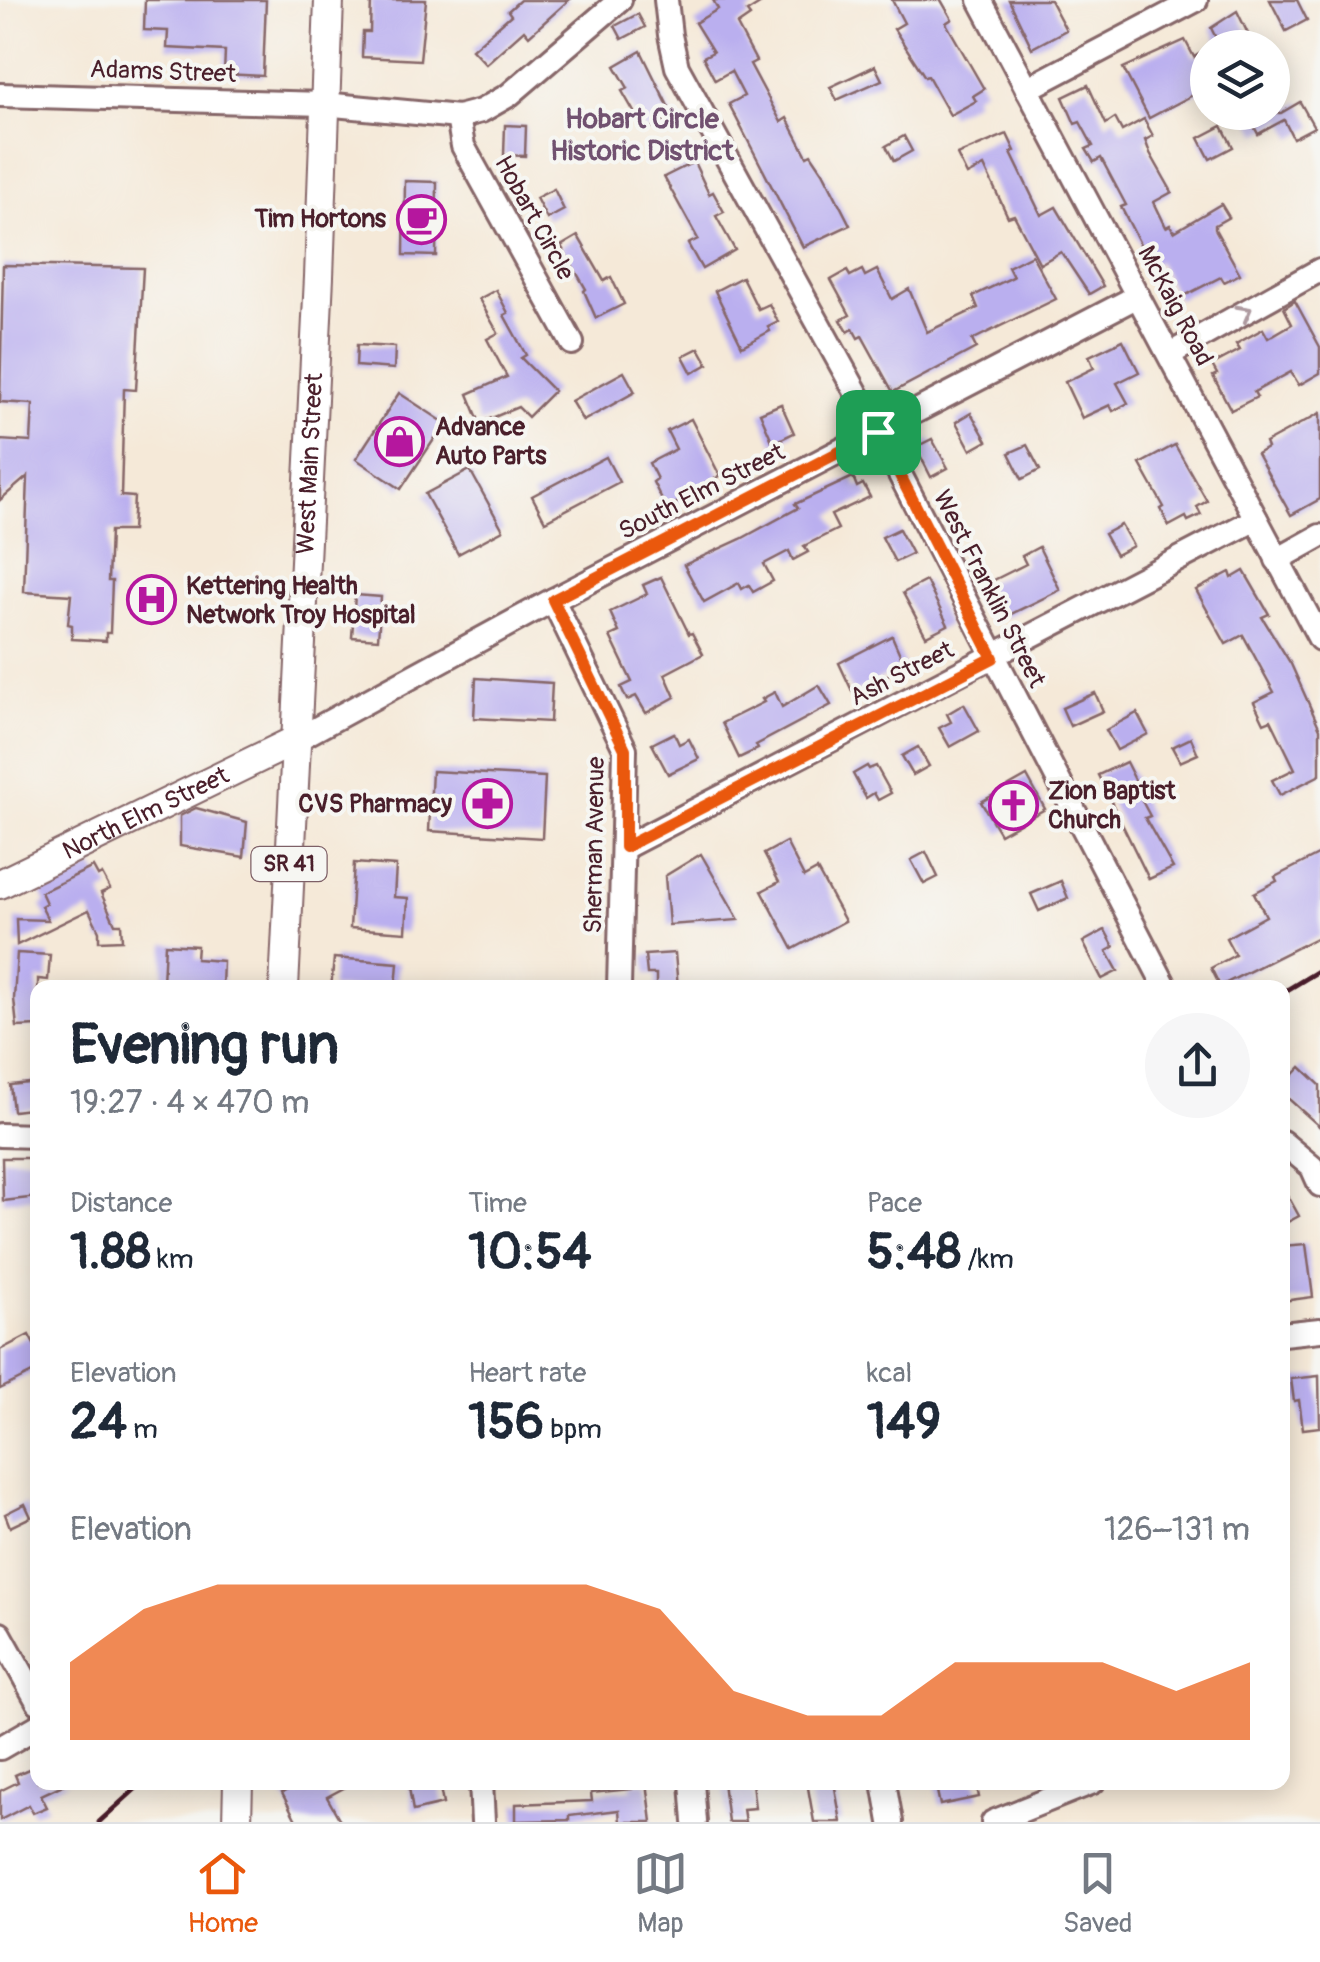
<!DOCTYPE html>
<meta charset="utf-8">
<style>
body{margin:0;font-family:Pangolin,sans-serif;background:#f6f6f7;color:#1f2937;height:100vh;display:flex;flex-direction:column;font-size:38px;white-space:nowrap}
*{box-sizing:border-box;margin:0}
p{font-size:32px;color:#747a83}
.icon{flex:none;width:55px;height:55px;fill:none;stroke:currentColor;stroke-width:2;stroke-linecap:round;stroke-linejoin:round}
.map{position:relative;flex:1;overflow:hidden}
.panel{position:absolute;left:30px;top:980px;width:1260px;height:810px;display:flex;flex-direction:column;background:#fff;border-radius:20px;box-shadow:0 5px 25px #0003}
.panel>*{flex:none}
.buttons{position:absolute;left:1190px;top:30px;display:grid;gap:20px}
.buttons a{display:grid;place-items:center;width:100px;height:100px;border-radius:50%;background:#fff;box-shadow:0 5px 25px #0003;font-size:50px}
.pin{position:absolute;display:grid;place-items:center;width:85px;height:85px;color:#fff;margin:-42px;border-radius:20px;box-shadow:0 5px 15px #0006}
.round{display:grid;place-items:center;flex:none;width:105px;height:105px;border-radius:52px;background:#f6f6f7}
.overview{display:flex;align-items:center;justify-content:space-between;height:170px;padding:0 40px}
h1{font-size:55px;font-weight:800;line-height:75px}
.stats{display:grid;grid-template-columns:repeat(3,1fr);gap:15px;height:170px;padding:10px 40px}
.stats div{display:grid;align-content:center}
.stats b{font-size:50px;font-weight:800}
.stats small{font-size:28px;font-weight:400}
.stats p{font-size:28px}
.chart{height:280px;padding:20px 40px}
.chart p{display:flex;justify-content:space-between}
.chart svg{width:100%;height:180px;margin-top:10px;fill:#ea580c;opacity:.7}
.dock{display:flex;justify-content:space-around;align-items:center;height:140px;border-top:2px solid #e0e1e3;background:#fff;font-size:28px;color:#747a83}
.dock a{display:grid;justify-items:center;gap:5px}
.dock .selected{color:#ea580c}
.map>svg:first-child{display:block}
.building{fill:#baafef}
.lines{fill:none;stroke-linecap:round;stroke-linejoin:round}
.minor-casing{stroke:#866668;stroke-width:28}
.major-casing{stroke:#866668;stroke-width:32}
.minor{stroke:#fff;stroke-width:22}
.major{stroke:#fff;stroke-width:28}
.rail{stroke:#4a1f2b;stroke-width:5}
.oneway{stroke:#ae9aa0}
.route-casing{stroke:#fff;stroke-width:20}
.route{stroke:#ea580c;stroke-width:12}
.labels{text-anchor:middle;dominant-baseline:central;stroke-width:8;stroke-linejoin:round;paint-order:stroke}
.shield{fill:#f6f6f2;stroke:#7e6067;stroke-width:2.5}
.shield-label{font-size:22px;font-weight:bold;fill:#4a1f2b}
.street-label{font-size:25px;fill:#4a1f2b;stroke:#f6f6f2}
.poi-label{font-size:25px;font-weight:bold;fill:#4a1f2b;stroke:#f6f6f2;text-anchor:start}
.neighbourhood-label{font-size:28px;font-weight:bold;fill:#715170;stroke:#f6f6f2}
</style>
<div class="map">
<svg width="1320" height="1822" viewBox="0 0 1320 1822">
<rect width="100%" height="100%" fill="#f6f6f2"/>
<filter id="ink" filterUnits="userSpaceOnUse"><feTurbulence type="fractalNoise" baseFrequency=".01" numOctaves="2"/><feDisplacementMap in="SourceGraphic" scale="20" xChannelSelector="R" yChannelSelector="G"/><feConvolveMatrix kernelMatrix="1 2 1 2 8 2 1 2 1" color-interpolation-filters="sRGB"/></filter>
<filter id="wash" filterUnits="userSpaceOnUse"><feTurbulence type="fractalNoise" baseFrequency=".0048" numOctaves="4" result="noise"/><feDisplacementMap in="SourceGraphic" scale="40" xChannelSelector="R" yChannelSelector="G"/><feGaussianBlur stdDeviation="2.25" result="paint"/><feColorMatrix in="noise" values="0 0 0 0 0 0 0 0 0 0 0 0 0 0 0 0 0 1.4 0 .05"/><feComposite in="paint" operator="in"/></filter>
<g filter="url(#wash)">
<rect width="100%" height="100%" fill="#f5e9d8"/>
<g id="blocks">
<g class="building">
<path d="M 145,0 L 266,0 L 263,76 L 224,74 L 225,51 L 167,48 L 168,31 L 144,30 Z"/>
<path d="M 371,0 L 426,0 L 420,60 L 362,57 L 363,32 L 370,32 Z"/>
<path d="M 520,0 L 569,0 L 529,36 L 524,30 L 486,64 L 472,49 L 511,15 L 508,11 Z"/>
<path d="M 713,0 L 766,0 L 747,12 L 750,16 L 737,25 L 756,61 L 750,64 L 781,122 L 787,118 L 807,156 L 811,154 L 823,172 L 850,225 L 803,247 L 729,104 L 744,96 L 731,71 L 715,80 L 703,57 L 713,52 L 695,23 L 718,9 Z"/>
<path d="M 892,0 L 941,0 L 952,19 L 946,23 L 984,89 L 973,96 L 976,101 L 950,115 L 928,76 L 925,77 L 894,29 L 904,23 Z"/>
<path d="M 1009,0 L 1050,0 L 1066,30 L 1032,48 Z"/>
<path d="M 1270,0 L 1297,0 L 1307,20 L 1286,31 Z"/>
<path d="M 1237,11 L 1250,38 L 1230,48 L 1221,48 L 1211,28 Z"/>
<path d="M 638,14 L 645,27 L 622,39 L 615,26 Z"/>
<path d="M 1185,40 L 1194,57 L 1199,54 L 1208,70 L 1208,87 L 1149,118 L 1123,68 Z"/>
<path d="M 641,51 L 673,116 L 645,131 L 622,91 L 628,88 L 615,66 Z"/>
<path d="M 875,66 L 882,80 L 837,100 L 830,87 Z"/>
<path d="M 1088,85 L 1106,124 L 1115,118 L 1122,131 L 1144,119 L 1153,136 L 1145,140 L 1150,153 L 1172,192 L 1154,202 L 1166,227 L 1170,225 L 1174,232 L 1221,204 L 1229,217 L 1215,225 L 1215,229 L 1240,274 L 1224,282 L 1221,277 L 1178,299 L 1158,261 L 1151,265 L 1121,207 L 1126,205 L 1101,158 L 1094,162 L 1086,149 L 1093,146 L 1080,122 L 1075,124 L 1063,97 Z"/>
<path d="M 1300,102 L 1314,127 L 1293,138 L 1284,120 L 1258,134 L 1247,113 L 1281,113 Z"/>
<path d="M 505,125 L 526,126 L 525,156 L 504,155 Z"/>
<path d="M 1222,126 L 1233,147 L 1210,159 L 1199,138 Z"/>
<path d="M 1007,134 L 1015,151 L 1011,153 L 1041,215 L 1056,207 L 1103,286 L 1089,294 L 1061,252 L 1040,264 L 1014,215 L 1008,217 L 984,166 L 967,175 L 957,155 Z"/>
<path d="M 904,136 L 912,151 L 894,161 L 886,146 Z"/>
<path d="M 694,162 L 709,194 L 713,192 L 724,212 L 716,216 L 735,250 L 702,269 L 688,244 L 698,239 L 664,177 Z"/>
<path d="M 405,181 L 437,182 L 436,256 L 404,255 Z"/>
<path d="M 554,189 L 564,210 L 547,219 L 536,198 Z"/>
<path d="M 578,236 L 604,281 L 611,277 L 624,304 L 596,318 L 584,291 L 586,289 L 561,246 Z"/>
<path d="M 1032,255 L 1056,299 L 972,340 L 976,348 L 893,392 L 862,336 L 858,338 L 853,329 L 848,332 L 841,320 L 850,315 L 831,280 L 847,271 L 850,276 L 862,270 L 865,276 L 877,270 L 892,299 L 909,289 L 927,332 L 978,308 L 973,296 L 1013,277 L 1008,267 Z"/>
<path d="M 3,265 L 143,268 L 136,390 L 124,389 L 121,496 L 134,497 L 132,531 L 110,531 L 108,581 L 112,581 L 110,633 L 106,633 L 106,641 L 72,639 L 72,625 L 68,624 L 71,595 L 24,592 L 28,476 L 0,500 L 0,440 L 31,442 L 33,404 L 0,402 Z"/>
<path d="M 742,277 L 758,309 L 769,304 L 778,322 L 768,327 L 770,331 L 742,346 L 715,291 Z"/>
<path d="M 496,290 L 508,313 L 504,315 L 526,355 L 521,358 L 554,391 L 528,417 L 518,407 L 480,423 L 468,394 L 507,377 L 487,339 L 498,333 L 479,299 Z"/>
<path d="M 1295,301 L 1320,347 L 1320,373 L 1299,385 L 1291,372 L 1254,392 L 1257,397 L 1231,410 L 1213,376 L 1217,374 L 1212,365 L 1240,350 L 1236,344 L 1263,329 L 1268,338 L 1292,324 L 1284,308 Z"/>
<path d="M 1123,340 L 1139,372 L 1117,383 L 1128,403 L 1113,411 L 1110,405 L 1082,418 L 1065,382 L 1094,368 L 1089,356 Z"/>
<path d="M 357,345 L 395,347 L 394,369 L 356,366 Z"/>
<path d="M 699,348 L 708,364 L 692,373 L 683,356 Z"/>
<path d="M 624,372 L 635,392 L 583,421 L 571,401 Z"/>
<path d="M 399,393 L 445,423 L 401,489 L 356,459 Z"/>
<path d="M 781,404 L 794,433 L 773,443 L 760,413 Z"/>
<path d="M 971,413 L 987,441 L 971,450 L 956,422 Z"/>
<path d="M 1320,413 L 1320,499 L 1291,515 L 1257,454 L 1267,448 L 1265,443 Z"/>
<path d="M 691,419 L 720,476 L 683,494 L 685,499 L 666,508 L 653,482 L 657,479 L 649,463 L 676,449 L 667,431 Z"/>
<path d="M 932,439 L 948,468 L 931,477 L 916,447 Z"/>
<path d="M 1027,445 L 1040,470 L 1022,479 L 1009,453 Z"/>
<path d="M 1175,445 L 1207,501 L 1197,507 L 1201,515 L 1188,521 L 1186,517 L 1169,526 L 1161,509 L 1164,507 L 1140,464 Z"/>
<path d="M 606,457 L 619,482 L 545,521 L 532,496 Z"/>
<path d="M 470,470 L 503,530 L 458,554 L 425,494 Z"/>
<path d="M 853,477 L 857,487 L 863,484 L 870,497 L 831,515 L 838,529 L 804,546 L 808,552 L 793,560 L 789,551 L 764,564 L 773,581 L 753,592 L 749,585 L 742,589 L 739,583 L 704,602 L 684,565 L 741,539 L 798,508 L 795,504 Z"/>
<path d="M 1121,525 L 1133,546 L 1116,555 L 1104,534 Z"/>
<path d="M 899,529 L 912,554 L 895,562 L 882,537 Z"/>
<path d="M 1039,547 L 1060,590 L 1003,618 L 986,584 L 1026,564 L 1022,556 Z"/>
<path d="M 1244,571 L 1269,614 L 1262,617 L 1291,664 L 1320,729 L 1320,775 L 1280,795 L 1272,780 L 1295,769 L 1271,720 L 1264,723 L 1254,702 L 1274,692 L 1243,635 L 1226,644 L 1196,590 L 1230,572 L 1232,578 Z"/>
<path d="M 661,577 L 689,634 L 692,633 L 703,654 L 665,674 L 675,697 L 646,713 L 636,696 L 627,700 L 621,687 L 632,682 L 610,636 L 619,632 L 610,612 L 647,594 L 643,585 Z"/>
<path d="M 926,581 L 948,625 L 926,636 L 903,593 Z"/>
<path d="M 355,595 L 381,597 L 378,639 L 352,637 Z"/>
<path d="M 892,636 L 905,666 L 853,693 L 839,663 Z"/>
<path d="M 476,678 L 552,683 L 550,722 L 474,718 Z"/>
<path d="M 819,685 L 831,705 L 756,745 L 758,749 L 739,758 L 722,723 L 764,702 L 762,699 L 775,692 L 782,707 Z"/>
<path d="M 1095,693 L 1103,711 L 1070,726 L 1062,708 Z"/>
<path d="M 964,704 L 979,731 L 950,747 L 939,728 L 951,722 L 947,714 Z"/>
<path d="M 1137,713 L 1148,734 L 1117,750 L 1106,730 Z"/>
<path d="M 674,733 L 679,744 L 689,739 L 699,759 L 668,774 L 652,744 Z"/>
<path d="M 1191,738 L 1198,754 L 1180,762 L 1172,747 Z"/>
<path d="M 918,747 L 929,766 L 913,775 L 902,756 Z"/>
<path d="M 1126,762 L 1136,782 L 1133,784 L 1150,816 L 1145,818 L 1173,868 L 1149,879 L 1098,775 Z"/>
<path d="M 867,766 L 869,769 L 876,766 L 891,793 L 878,800 L 874,793 L 866,798 L 853,774 Z"/>
<path d="M 432,771 L 545,777 L 542,838 L 429,831 Z"/>
<path d="M 1027,776 L 1045,809 L 1000,834 L 981,802 Z"/>
<path d="M 196,808 L 247,822 L 244,857 L 180,846 L 180,816 Z"/>
<path d="M 786,842 L 804,877 L 817,870 L 845,921 L 793,949 L 762,891 L 779,882 L 764,854 Z"/>
<path d="M 926,852 L 938,877 L 924,884 L 911,860 Z"/>
<path d="M 701,854 L 739,920 L 669,925 L 665,876 Z"/>
<path d="M 1320,854 L 1320,936 L 1220,986 L 1211,968 L 1235,955 L 1226,938 L 1266,916 L 1254,893 L 1277,881 L 1275,877 Z"/>
<path d="M 354,863 L 396,866 L 394,897 L 408,898 L 406,932 L 350,928 Z"/>
<path d="M 93,867 L 98,876 L 102,874 L 110,889 L 101,893 L 115,924 L 121,924 L 122,940 L 99,941 L 99,931 L 89,910 L 17,945 L 16,919 L 48,920 L 41,906 L 46,903 L 41,892 Z"/>
<path d="M 1061,881 L 1068,898 L 1039,911 L 1031,894 Z"/>
<path d="M 1105,930 L 1114,947 L 1107,951 L 1118,971 L 1102,979 L 1083,942 Z"/>
<path d="M 165,944 L 197,946 L 196,959 L 223,961 L 222,987 L 163,983 Z"/>
<path d="M 17,953 L 50,955 L 48,980 L 38,979 L 38,1026 L 17,1027 L 14,999 Z"/>
<path d="M 675,953 L 678,988 L 656,988 L 656,974 L 647,974 L 645,955 Z"/>
<path d="M 334,958 L 398,963 L 396,988 L 331,988 Z"/>
<path d="M 1301,1067 L 1320,1085 L 1320,1127 L 1282,1093 L 1282,1087 Z"/>
<path d="M 38,1082 L 38,1108 L 13,1111 L 10,1085 Z"/>
<path d="M 2,1158 L 38,1158 L 38,1197 L 3,1201 Z"/>
<path d="M 1282,1185 L 1299,1216 L 1282,1225 Z"/>
<path d="M 1306,1244 L 1313,1297 L 1282,1301 L 1282,1246 Z"/>
<path d="M 29,1335 L 38,1352 L 38,1370 L 0,1389 L 0,1350 Z"/>
<path d="M 1319,1376 L 1320,1427 L 1303,1429 L 1299,1400 L 1294,1401 L 1291,1379 Z"/>
<path d="M 25,1504 L 31,1517 L 10,1527 L 5,1514 Z"/>
<path d="M 38,1765 L 38,1782 L 69,1782 L 41,1795 L 47,1807 L 33,1813 L 29,1805 L 0,1820 L 0,1791 L 18,1782 L 15,1775 Z"/>
<path d="M 302,1782 L 355,1782 L 327,1797 L 341,1822 L 297,1822 L 282,1793 Z"/>
<path d="M 408,1782 L 439,1782 L 443,1804 L 413,1811 Z"/>
<path d="M 631,1782 L 647,1782 L 652,1822 L 620,1822 L 619,1810 L 569,1816 L 569,1820 L 516,1821 L 516,1804 L 592,1801 L 591,1793 L 632,1789 Z"/>
<path d="M 723,1782 L 752,1782 L 755,1808 L 743,1809 L 745,1822 L 728,1822 Z"/>
<path d="M 807,1782 L 834,1782 L 841,1822 L 814,1822 Z"/>
<path d="M 935,1782 L 976,1782 L 979,1797 L 940,1805 Z"/>
</g>
</g>
</g>
<g filter="url(#ink)">
<use href="#blocks" fill-opacity="0" stroke="#866668" stroke-width="2.5"/>
<g class="lines">
<defs>
<g id="minor">
<path d="M 666,0 L 670,35 L 677,67 L 878,432 L 1166,988"/>
<path d="M 980,0 L 1320,639"/>
<path d="M 1027,89 L 1196,0"/>
<path d="M 0,95 L 324,104 L 458,117 L 481,111 L 509,95 L 620,0"/>
<path d="M 458,117 L 463,146 L 572,343"/>
<path d="M 1170,354 L 1320,270"/>
<path d="M 1277,560 L 1320,536"/>
<path d="M 553,600 L 625,749 L 619,988"/>
<path d="M 294,741 L 553,600 L 1138,296"/>
<path d="M 625,847 L 1256,519"/>
<path d="M 0,1135 L 38,1136"/>
<path d="M 1282,1142 L 1312,1167 L 1320,1185"/>
<path d="M 1282,1334 L 1320,1330"/>
<path d="M 0,1634 L 38,1702"/>
<path d="M 0,1748 L 38,1726"/>
<path d="M 481,1782 L 483,1822"/>
<path d="M 692,1782 L 695,1822"/>
<path d="M 884,1782 L 891,1822"/>
<path d="M 993,1822 L 1093,1782"/>
</g>
<g id="major">
<path id="s1" d="M 0,884 L 294,741"/>
<path id="s2" d="M 284,988 L 319,277 L 329,0"/>
<path d="M 237,1822 L 238,1782"/>
</g>
</defs>
<use href="#minor" class="minor-casing"/>
<use href="#major" class="major-casing"/>
<use href="#minor" class="minor"/>
<use href="#major" class="major"/>
<g class="rail">
<path d="M 1282,993 L 1320,970"/>
<path d="M 99,1822 L 143,1782"/>
</g>
</g>
<defs><path id="oneway-chevron" d="M-2-3.5L2.5 0L-2 3.5" fill="none" stroke-width="1.6" stroke-linecap="round" stroke-linejoin="round" transform="scale(2.5)"/></defs>
<use class="oneway" href="#oneway-chevron" transform="translate(1245 312) rotate(-29)"/>
</g>
<g class="lines" filter="url(#ink)">
<defs>
<path id="route" d="M 878,432 L 993,658 L 625,847 L 625,749 L 553,600 Z"/>
</defs>
<use href="#route" class="route-casing"/>
<use href="#route" class="route"/>
</g>
<defs>
<symbol id="cafe-ring" viewBox="-11 -11 22 22"><circle r="9.5" fill="#f6f6f2" stroke="#b5179e" stroke-width="1.5"/><path d="M-5.5-4.5H6V0H3Q3 3.5 0 3.5H-2.5Q-5.5 3.5-5.5 0ZM3-3.2v2h1.7v-2ZM-6 4.5H4V6H-6Z" fill="#b5179e"/></symbol>
<symbol id="shop-ring" viewBox="-11 -11 22 22"><circle r="9.5" fill="#f6f6f2" stroke="#b5179e" stroke-width="1.5"/><path d="M-5-2.5h2.3a2.7 3.5 0 0 1 5.4 0H5L5.5 6h-11ZM-1.5-2.5h3a1.5 2.3 0 0 0-3 0Z" fill="#b5179e"/></symbol>
<symbol id="hospital-ring" viewBox="-11 -11 22 22"><circle r="9.5" fill="#f6f6f2" stroke="#b5179e" stroke-width="1.5"/><path d="M-5-5h3v3.5h4V-5h3V5h-3V1.5h-4V5h-3Z" fill="#b5179e"/></symbol>
<symbol id="pharmacy-ring" viewBox="-11 -11 22 22"><circle r="9.5" fill="#f6f6f2" stroke="#b5179e" stroke-width="1.5"/><path d="M-2-6h4v4h4v4h-4v4h-4v-4h-4v-4h4Z" fill="#b5179e"/></symbol>
<symbol id="church-ring" viewBox="-11 -11 22 22"><circle r="9.5" fill="#f6f6f2" stroke="#b5179e" stroke-width="1.5"/><path d="M-1.2-6h2.4v3.5h3.3v2.4h-3.3V6h-2.4V-.1h-3.3v-2.4h3.3Z" fill="#b5179e"/></symbol>
</defs>
<g fill-rule="evenodd">
<use href="#cafe-ring" x="394" y="192" width="55" height="55"/>
<use href="#shop-ring" x="372" y="414" width="55" height="55"/>
<use href="#hospital-ring" x="124" y="572" width="55" height="55"/>
<use href="#pharmacy-ring" x="460" y="776" width="55" height="55"/>
<use href="#church-ring" x="986" y="778" width="55" height="55"/>
</g>
<g class="labels">
<rect class="shield" x="251.5" y="847" width="75" height="34" rx="8"/>
<g class="shield-label">
<text x="289" y="864">SR 41</text>
</g>
<g class="street-label">
<text transform="translate(163 72) rotate(2)">Adams Street</text>
<text transform="translate(534 218) rotate(61)">Hobart Circle</text>
<text transform="translate(1175 306) rotate(62)">McKaig Road</text>
<text stroke="none"><textPath href="#s2" startOffset="525">West Main Street</textPath></text>
<text transform="translate(702 492) rotate(-27)">South Elm Street</text>
<text transform="translate(989 589) rotate(63)">West Franklin Street</text>
<text transform="translate(902 674) rotate(-27)">Ash Street</text>
<text stroke="none"><textPath href="#s1" startOffset="162">North Elm Street</textPath></text>
<text transform="translate(595 845) rotate(-89)">Sherman Avenue</text>
</g>
<g class="poi-label">
<text x="386" y="219" text-anchor="end">Tim Hortons</text>
<text x="435" y="427">Advance<tspan x="435" dy="29">Auto Parts</tspan></text>
<text x="186" y="586">Kettering Health<tspan x="186" dy="29">Network Troy Hospital</tspan></text>
<text x="1048" y="791">Zion Baptist<tspan x="1048" dy="29">Church</tspan></text>
<text x="452" y="804" text-anchor="end">CVS Pharmacy</text>
</g>
<g class="neighbourhood-label">
<text x="642" y="119">Hobart Circle<tspan x="642" dy="32">Historic District</tspan></text>
</g>
</g>
</svg>
<div class="buttons">
<a><svg class="icon" aria-label="layers" viewBox="0 0 24 24"><path d="M12 4l9 5-9 5-9-5zM3 14l9 5 9-5"/></svg></a>
</div>
<div class="pin" style="left:878px;top:432px;background:#1e9e55"><svg class="icon" aria-label="arrive" viewBox="0 0 24 24"><path d="M6 21V4h12l-3 4 3 4H6"/></svg></div>
<section class="panel">
<div class="overview"><div><h1>Evening run</h1><p>19:27 · 4 × 470 m</p></div><a class="round"><svg class="icon" aria-label="share" viewBox="0 0 24 24"><path d="M12 15V3M7 8l5-5 5 5M5 13v7h14v-7"/></svg></a></div>
<div class="stats">
<div><p>Distance</p><b>1.88<small> km</small></b></div>
<div><p>Time</p><b>10:54</b></div>
<div><p>Pace</p><b>5:48<small> /km</small></b></div>
</div>
<div class="stats">
<div><p>Elevation</p><b>24<small> m</small></b></div>
<div><p>Heart rate</p><b>156<small> bpm</small></b></div>
<div><p>kcal</p><b>149</b></div>
</div>
<div class="chart"><p><span>Elevation</span>126–131 m</p>
<svg viewBox="0 0 160 44" preserveAspectRatio="none"><path d="M0 44V25L10 12L20 6L30 6L40 6L50 6L60 6L70 6L80 12L90 32L100 38L110 38L120 25L130 25L140 25L150 32L160 25V44z"/></svg>
</div>
</section>
</div>
<nav class="dock">
<a class="selected"><svg class="icon" aria-label="home" viewBox="0 0 24 24"><path d="M3 11l9-7 9 7M6 9v11h12V9"/></svg>Home</a>
<a><svg class="icon" aria-label="map" viewBox="0 0 24 24"><path d="M3 6l6-2 6 2 6-2v14l-6 2-6-2-6 2zM9 4v14M15 6v14"/></svg>Map</a>
<a><svg class="icon" aria-label="saved" viewBox="0 0 24 24"><path d="M7 4h10v16l-5-4-5 4z"/></svg>Saved</a>
</nav>
